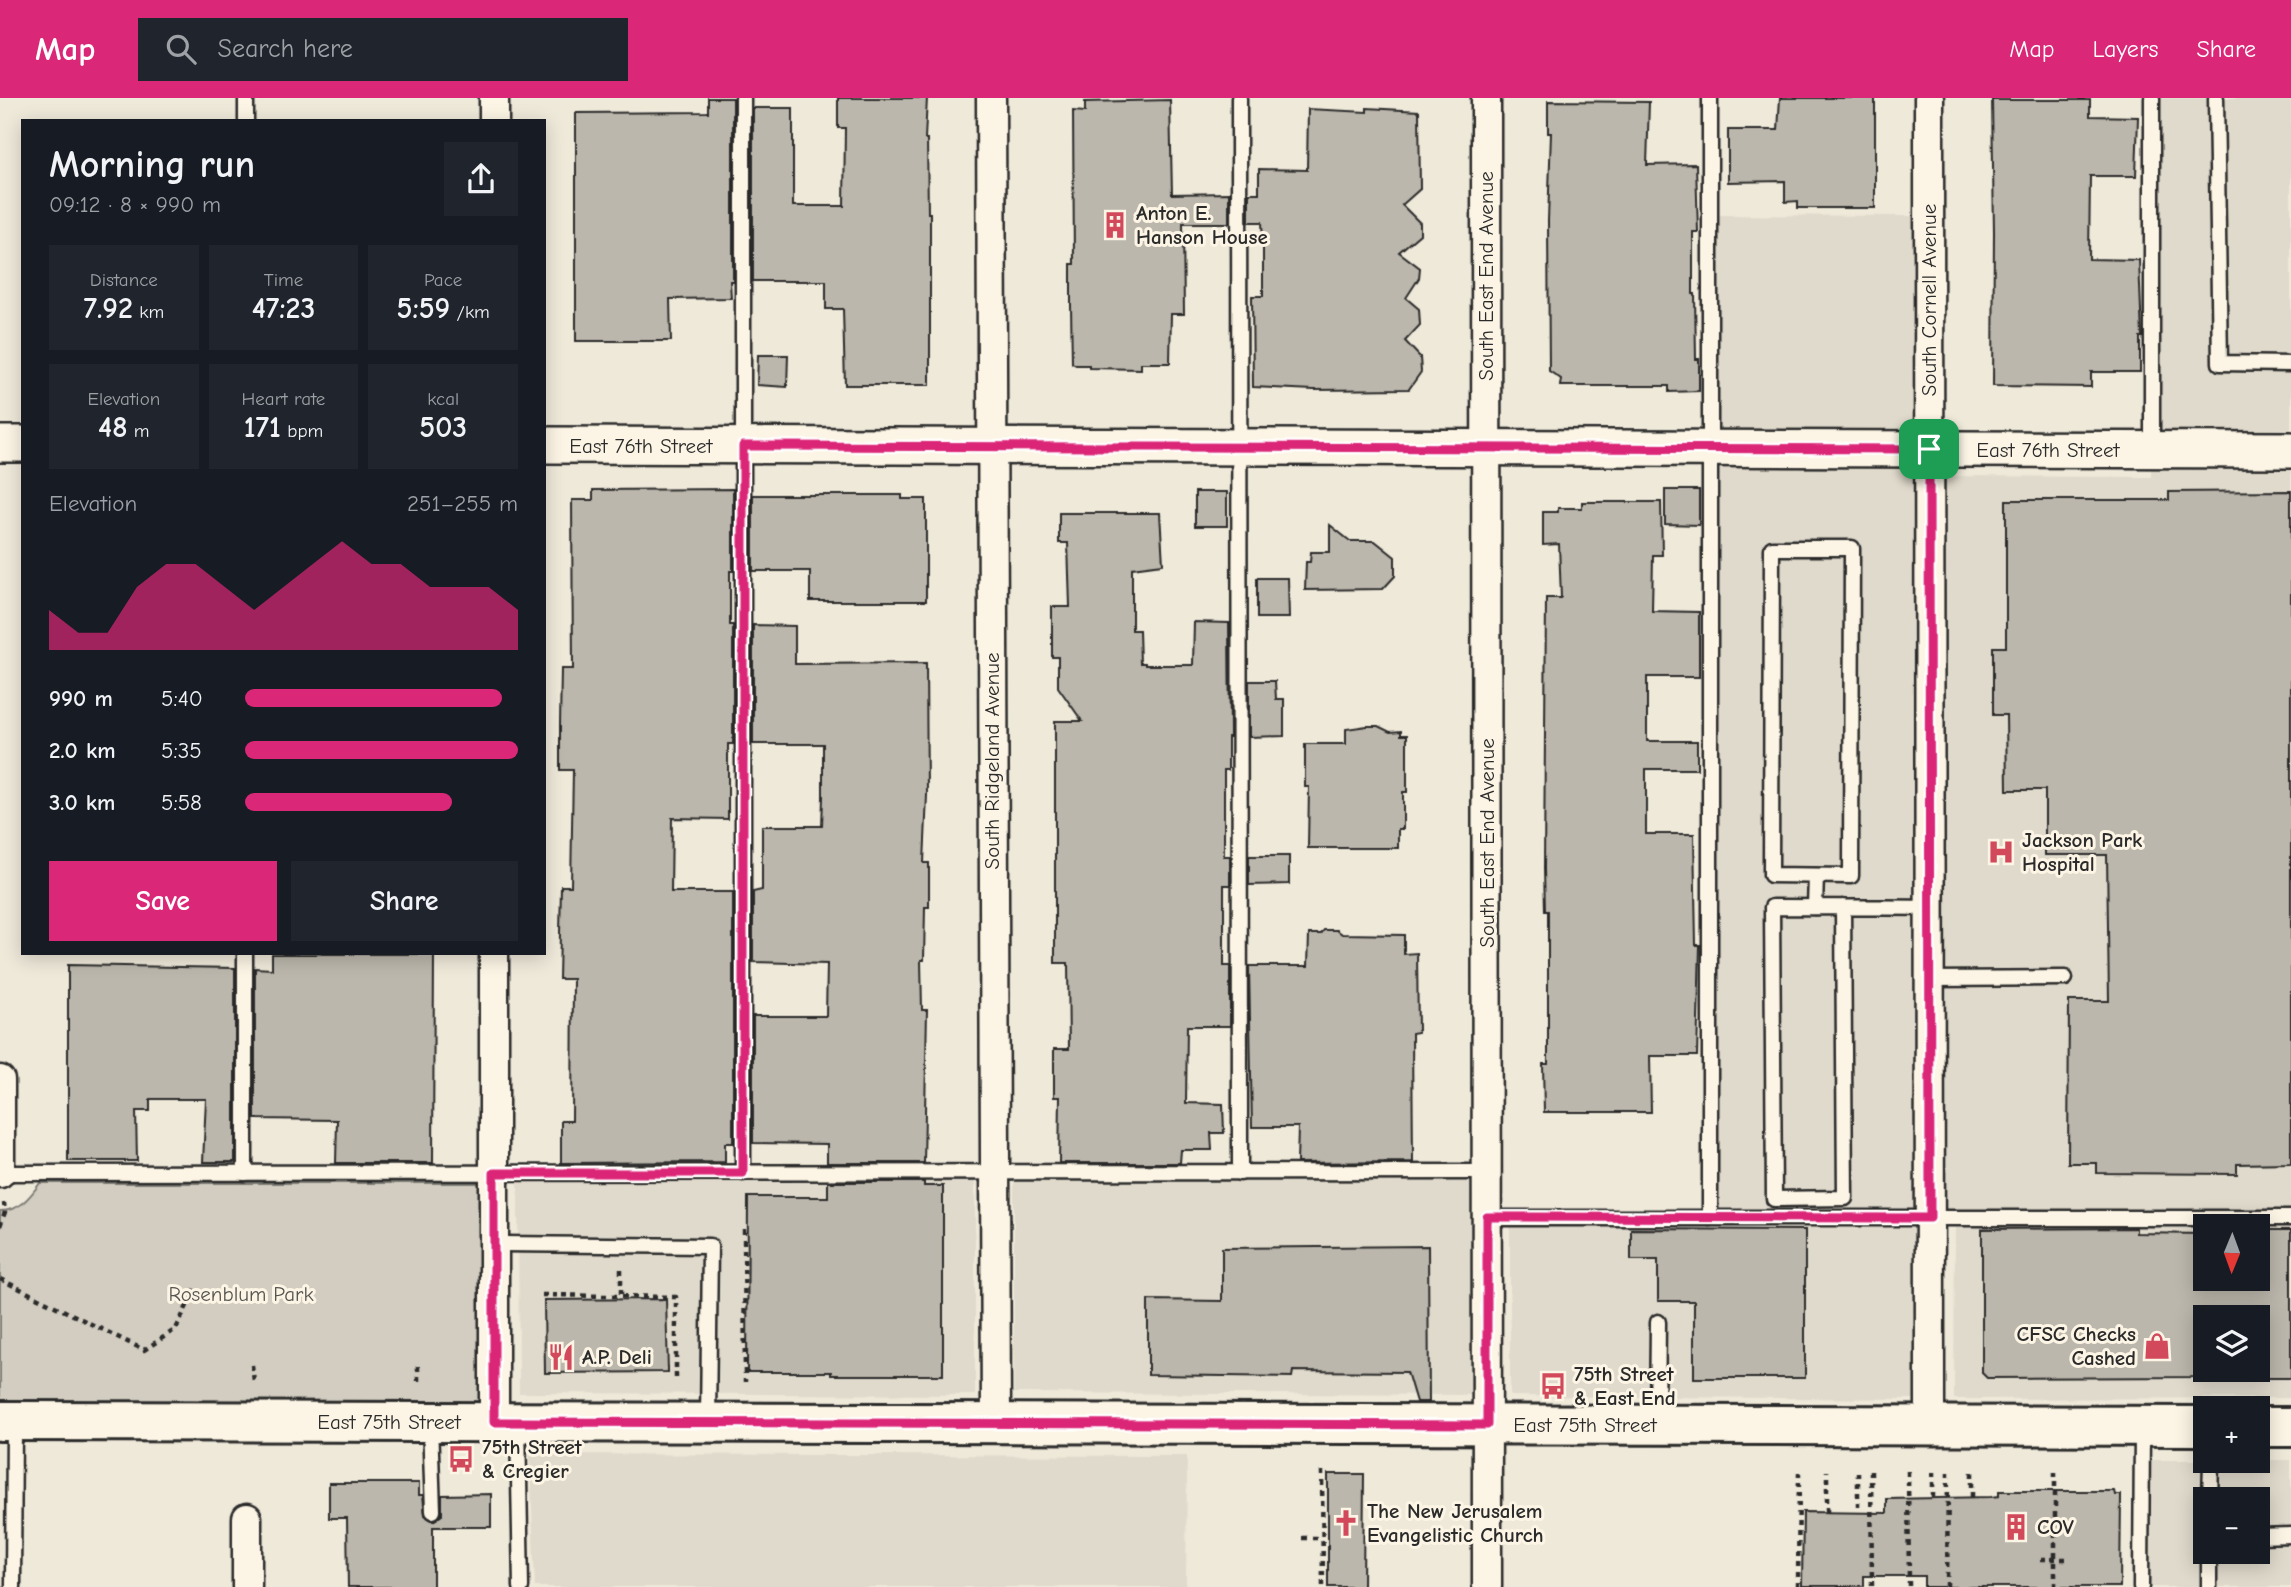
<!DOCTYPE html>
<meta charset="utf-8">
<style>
body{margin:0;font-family:"Comic Neue",sans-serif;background:#20242c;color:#f1f3f6;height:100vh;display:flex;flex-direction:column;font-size:26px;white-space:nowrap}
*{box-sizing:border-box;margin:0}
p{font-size:23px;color:#9ea1a6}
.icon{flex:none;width:38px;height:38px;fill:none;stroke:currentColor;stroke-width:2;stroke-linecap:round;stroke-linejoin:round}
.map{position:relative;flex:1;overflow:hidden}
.side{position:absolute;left:21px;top:21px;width:525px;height:836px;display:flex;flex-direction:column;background:#171b24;border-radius:0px;box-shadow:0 4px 18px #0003}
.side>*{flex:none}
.needle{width:46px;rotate:181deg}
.tools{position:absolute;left:2193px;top:1116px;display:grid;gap:14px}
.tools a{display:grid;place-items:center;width:77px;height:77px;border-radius:0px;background:#171b24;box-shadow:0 4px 18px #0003;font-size:35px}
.pin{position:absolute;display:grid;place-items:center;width:60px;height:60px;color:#fff;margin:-30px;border-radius:14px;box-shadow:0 4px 10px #0006}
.round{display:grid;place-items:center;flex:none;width:74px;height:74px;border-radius:0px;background:#20242c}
.head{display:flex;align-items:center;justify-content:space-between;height:119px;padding:0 28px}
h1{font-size:38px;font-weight:600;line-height:52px}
.stats{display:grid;grid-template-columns:repeat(3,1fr);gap:10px;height:119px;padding:7px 28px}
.stats div{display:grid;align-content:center;border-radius:0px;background:#20242c;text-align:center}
.stats b{font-size:30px;font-weight:600}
.stats small{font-size:19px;font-weight:400}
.stats p{font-size:19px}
.chart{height:196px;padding:14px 28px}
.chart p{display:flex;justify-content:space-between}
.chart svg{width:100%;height:126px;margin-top:7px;fill:#db2777;opacity:.7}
.cta{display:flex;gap:14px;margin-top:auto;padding:14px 28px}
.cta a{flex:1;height:80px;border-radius:0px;background:#db2777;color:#fff;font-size:28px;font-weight:600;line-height:80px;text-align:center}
.cta a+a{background:#20242c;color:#f1f3f6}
ul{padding:0 28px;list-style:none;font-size:23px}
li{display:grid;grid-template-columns:112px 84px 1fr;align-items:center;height:52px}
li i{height:18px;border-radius:9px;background:#db2777}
header{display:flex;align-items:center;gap:42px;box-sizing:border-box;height:98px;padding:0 35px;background:#db2777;color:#fff}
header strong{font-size:33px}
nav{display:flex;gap:38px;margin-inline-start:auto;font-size:24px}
.search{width:490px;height:63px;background:#20242c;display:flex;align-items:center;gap:18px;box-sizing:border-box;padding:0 24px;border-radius:0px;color:#9ea1a6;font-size:26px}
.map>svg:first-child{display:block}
.built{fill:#e0dacc;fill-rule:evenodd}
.green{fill:#d2cdc0;stroke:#7e7c76;stroke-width:2}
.building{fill:#bcb7ac;stroke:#2b2b2b;stroke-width:2}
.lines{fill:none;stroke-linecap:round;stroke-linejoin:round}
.service-casing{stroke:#2b2b2b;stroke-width:19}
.minor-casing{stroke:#2b2b2b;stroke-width:33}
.tertiary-casing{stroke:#2b2b2b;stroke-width:40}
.secondary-casing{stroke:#2b2b2b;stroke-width:44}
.path{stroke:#2b2b2b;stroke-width:4.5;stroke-dasharray:5 5;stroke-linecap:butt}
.service{stroke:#fcf5e5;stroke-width:14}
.minor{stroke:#fcf5e5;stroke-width:28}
.tertiary{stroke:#fcf5e5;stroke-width:35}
.secondary{stroke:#fcf5e5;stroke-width:38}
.route-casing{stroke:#fff;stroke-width:14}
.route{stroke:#db2777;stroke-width:9}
.labels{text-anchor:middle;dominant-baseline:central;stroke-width:6;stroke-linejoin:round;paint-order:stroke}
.poi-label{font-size:21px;font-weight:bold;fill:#2b2b2b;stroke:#fcf5e5;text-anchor:start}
.street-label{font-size:21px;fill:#2b2b2b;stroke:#fcf5e5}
.park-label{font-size:21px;fill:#555450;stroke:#fcf5e5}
</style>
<header>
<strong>Map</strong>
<div class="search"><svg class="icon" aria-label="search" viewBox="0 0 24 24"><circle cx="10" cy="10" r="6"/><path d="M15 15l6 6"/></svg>Search here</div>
<nav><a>Map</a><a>Layers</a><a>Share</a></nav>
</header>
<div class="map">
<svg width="2291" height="1489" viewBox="0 0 2291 1489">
<rect width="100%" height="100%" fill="#efe9da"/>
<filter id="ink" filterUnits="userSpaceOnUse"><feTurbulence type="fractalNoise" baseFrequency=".0143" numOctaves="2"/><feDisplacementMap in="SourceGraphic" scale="14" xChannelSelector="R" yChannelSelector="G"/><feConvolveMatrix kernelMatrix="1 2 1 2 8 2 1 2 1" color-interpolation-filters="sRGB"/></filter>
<g filter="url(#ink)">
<g class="built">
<path d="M 2152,0 L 2291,0 L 2291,1300 L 1954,1301 L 1955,1120 L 1916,1120 L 1916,1301 L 1510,1298 L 1510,1119 L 1710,1120 L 1710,117 L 1916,118 L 1915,378 L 2151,379 ZM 2205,1129 L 2258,1129 L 2258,1181 L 2205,1181 ZM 2205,1220 L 2258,1220 L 2258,1272 L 2205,1272 Z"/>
<path d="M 1470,1073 L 1472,1297 L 1014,1295 L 1014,1075 Z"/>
<path d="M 518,1074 L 975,1075 L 975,1297 L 519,1295 Z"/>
<path d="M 530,1356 L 1187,1358 L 1186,1489 L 535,1489 Z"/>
<path d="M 2141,1362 L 2291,1362 L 2291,1489 L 2141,1489 ZM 2205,1402 L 2258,1402 L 2258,1454 L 2205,1454 Z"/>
</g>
<path class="green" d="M 40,1085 L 482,1085 L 482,1308 L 0,1308 L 0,1113 C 19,1113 30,1099 40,1085 Z"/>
<g class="building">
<path d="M 708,0 L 733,0 L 733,183 L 730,183 L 731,200 L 670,201 L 671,243 L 576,243 L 576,15 L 708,14 Z"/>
<path d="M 838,0 L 927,0 L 925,41 L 927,41 L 928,115 L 930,115 L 930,287 L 845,287 L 843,211 L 826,211 L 826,183 L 753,183 L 753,10 L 793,10 L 793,108 L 844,108 L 845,30 L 838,30 Z"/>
<path d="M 1780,0 L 1875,0 L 1875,110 L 1798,110 L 1798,103 L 1785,104 L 1785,83 L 1728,84 L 1728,32 L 1778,32 Z"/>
<path d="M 1170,2 L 1172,96 L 1229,95 L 1229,125 L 1183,125 L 1184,216 L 1171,216 L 1170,265 L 1141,265 L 1141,271 L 1089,270 L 1089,267 L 1076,267 L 1072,265 L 1071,208 L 1071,166 L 1074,166 L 1073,13 L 1085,14 L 1085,4 Z"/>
<path d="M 1992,2 L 2090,2 L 2090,18 L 2138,19 L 2136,78 L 2090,78 L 2089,161 L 2139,162 L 2142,239 L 2140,239 L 2140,274 L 2091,274 L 2091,289 L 1993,288 L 1994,134 Z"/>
<path d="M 1548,3 L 1649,4 L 1647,67 L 1696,66 L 1698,134 L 1693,134 L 1693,196 L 1695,196 L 1696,261 L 1699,261 L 1699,293 L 1669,294 L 1669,288 L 1560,288 L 1561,281 L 1549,273 L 1548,123 L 1551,35 L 1548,35 Z"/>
<path d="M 1367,10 L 1419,13 L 1420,91 L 1402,107 L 1420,125 L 1420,136 L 1399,154 L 1420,170 L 1419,180 L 1406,200 L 1419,211 L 1420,227 L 1405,243 L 1420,259 L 1421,274 L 1409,291 L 1314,292 L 1253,289 L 1252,198 L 1263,198 L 1263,146 L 1262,124 L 1249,124 L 1249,95 L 1259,95 L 1259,71 L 1307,72 L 1308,11 L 1367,14 Z"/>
<path d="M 758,257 L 788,257 L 787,289 L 757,287 Z"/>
<path d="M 733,391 L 733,473 L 730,473 L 730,527 L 733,527 L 733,646 L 728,646 L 728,721 L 672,720 L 671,794 L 733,794 L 733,1045 L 725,1045 L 725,1064 L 561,1065 L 561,1023 L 572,1023 L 573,881 L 559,881 L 561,788 L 571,788 L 573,672 L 560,672 L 560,627 L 561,571 L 573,571 L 572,402 L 593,402 L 593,392 Z"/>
<path d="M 1665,392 L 1699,392 L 1699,427 L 1665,426 Z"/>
<path d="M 2291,393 L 2291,1065 L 2237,1066 L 2237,1076 L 2097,1075 L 2097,1065 L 2068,1065 L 2069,903 L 2109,903 L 2107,757 L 2045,757 L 2045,692 L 2007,692 L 2006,617 L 1993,617 L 1993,549 L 2006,549 L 2006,402 L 2169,402 L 2169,394 Z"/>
<rect x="1195" y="394" width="32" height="34"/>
<path d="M 753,397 L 902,397 L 902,401 L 926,401 L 926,503 L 810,503 L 810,473 L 753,473 Z"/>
<path d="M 1582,404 L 1661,404 L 1662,457 L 1653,457 L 1652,513 L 1699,514 L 1699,579 L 1647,579 L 1647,643 L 1697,643 L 1697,671 L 1646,671 L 1646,736 L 1694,736 L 1696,847 L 1700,847 L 1697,958 L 1650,958 L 1651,1014 L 1544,1014 L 1543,966 L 1548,966 L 1548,813 L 1545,813 L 1544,771 L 1546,500 L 1561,500 L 1559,446 L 1543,447 L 1543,414 L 1558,414 L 1558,410 L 1582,410 Z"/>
<path d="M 1059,415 L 1160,415 L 1163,466 L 1132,470 L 1132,532 L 1139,532 L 1140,565 L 1145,565 L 1145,567 L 1193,567 L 1194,524 L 1229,525 L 1230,639 L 1228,639 L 1228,672 L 1224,672 L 1224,758 L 1230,758 L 1230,787 L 1224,787 L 1224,868 L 1230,868 L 1230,928 L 1187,928 L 1186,1005 L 1223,1006 L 1224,1035 L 1211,1035 L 1212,1052 L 1181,1052 L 1180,1065 L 1059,1065 L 1060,999 L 1054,999 L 1054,951 L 1069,951 L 1068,865 L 1055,865 L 1055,623 L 1082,623 L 1058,589 L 1058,559 L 1052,559 L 1052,509 L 1070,509 L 1068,445 L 1059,445 Z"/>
<path d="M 1330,427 L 1350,443 L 1375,443 L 1395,459 L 1395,478 L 1383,491 L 1305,492 L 1306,464 L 1310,464 L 1311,454 L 1330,454 Z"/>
<path d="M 1257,480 L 1288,480 L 1289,520 L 1257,520 Z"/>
<path d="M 753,527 L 795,528 L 795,566 L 926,565 L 927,697 L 924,765 L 929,765 L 929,809 L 925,809 L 924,862 L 921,862 L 922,912 L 927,912 L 924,1065 L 827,1065 L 827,1046 L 753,1045 L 753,918 L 826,918 L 827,866 L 753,864 L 753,794 L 762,792 L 762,728 L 822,728 L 823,700 L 823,646 L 753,646 Z"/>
<path d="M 1249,583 L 1275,583 L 1276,601 L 1284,601 L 1284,638 L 1249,639 Z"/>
<path d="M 1367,628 L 1378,628 L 1390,634 L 1401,633 L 1401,637 L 1407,637 L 1407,694 L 1403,694 L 1403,731 L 1398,731 L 1398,750 L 1308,750 L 1309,689 L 1305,689 L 1305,646 L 1346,646 L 1346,631 Z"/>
<path d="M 1249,758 L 1289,758 L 1289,786 L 1249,787 Z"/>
<path d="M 1324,832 L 1337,832 L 1342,836 L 1404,837 L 1404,856 L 1417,855 L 1418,934 L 1412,935 L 1413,1064 L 1297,1065 L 1298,1029 L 1252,1029 L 1249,868 L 1308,868 L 1309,836 L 1321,836 Z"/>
<path d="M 272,856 L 434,856 L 433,1065 L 336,1065 L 337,1022 L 255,1021 L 255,870 L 272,871 Z"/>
<path d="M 68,867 L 235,870 L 235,1064 L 203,1064 L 206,1001 L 150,1001 L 150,1013 L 136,1013 L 137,1063 L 68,1063 Z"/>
<path d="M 828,1084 L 924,1084 L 924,1088 L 943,1088 L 943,1277 L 831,1277 L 831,1274 L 747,1274 L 748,1099 L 828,1099 Z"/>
<path d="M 2136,1130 L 2136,1135 L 2205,1136 L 2205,1181 L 2258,1181 L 2258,1132 L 2291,1132 L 2291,1280 L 2258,1280 L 2258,1220 L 2205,1220 L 2205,1279 L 1987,1280 L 1982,1275 L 1982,1131 Z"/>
<path d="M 1631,1131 L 1805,1132 L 1805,1280 L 1694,1280 L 1694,1203 L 1658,1203 L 1658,1162 L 1631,1162 Z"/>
<path d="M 1428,1148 L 1429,1304 L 1416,1304 L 1407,1274 L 1293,1273 L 1292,1279 L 1148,1277 L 1148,1202 L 1222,1203 L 1222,1150 Z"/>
<path d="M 666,1201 L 668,1274 L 545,1275 L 544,1202 Z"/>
<path d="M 1328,1376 L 1364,1376 L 1363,1489 L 1328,1489 Z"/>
<path d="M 329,1385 L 419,1385 L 419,1397 L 423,1397 L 425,1417 L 433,1423 L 442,1417 L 442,1397 L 491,1396 L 491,1429 L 433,1429 L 433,1489 L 348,1489 L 347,1420 L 329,1420 Z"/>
<path d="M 1999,1393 L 2114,1393 L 2115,1397 L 2121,1397 L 2120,1489 L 1924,1489 L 1924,1478 L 1864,1478 L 1864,1488 L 1802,1488 L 1803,1414 L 1887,1415 L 1887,1401 L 1991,1399 L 1999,1398 Z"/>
</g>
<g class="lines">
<defs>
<g id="service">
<path d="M 1239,0 L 1240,1075"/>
<path d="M 1710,0 L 1710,1120"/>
<path d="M 2216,0 L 2220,265 L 2291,266"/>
<path d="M 246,23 L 246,0"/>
<path d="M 2152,352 L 2152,0"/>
<path d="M 1772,450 L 1852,450 L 1851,778 L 1771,777 Z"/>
<path d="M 1815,809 L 1816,778"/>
<path d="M 1843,809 L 1845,1100 L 1774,1101 L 1772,809 C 1825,809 1877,809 1930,810"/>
<path d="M 1930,881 L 2065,880"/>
<path d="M 0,1075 L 1487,1074"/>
<path d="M 245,1075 L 245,856"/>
<path d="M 743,1075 L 743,0"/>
<path d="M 1487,1120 L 2291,1120"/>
<path d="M 494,1146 L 710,1148 L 708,1324"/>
<path d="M 430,1325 L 433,1413"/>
<path d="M 518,1326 L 521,1489"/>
<path d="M 1657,1326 L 1658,1224"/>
<path d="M 2210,1402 L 2211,1363"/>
<path d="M 2258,1438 L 2291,1437"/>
<path d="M 13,1489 L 14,1325"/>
<path d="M 2141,1489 L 2142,1330"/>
<path d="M 2209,1489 L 2209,1454"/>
</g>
<g id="minor">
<path d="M 494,0 L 494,23"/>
<path d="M 991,0 L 996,1326"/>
<path d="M 1486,0 L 1487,1489"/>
<path d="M 1929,0 L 1930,1328"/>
<path d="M 494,856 L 494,1324"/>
<path d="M 0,982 L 0,1075"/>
<path d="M 247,1420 L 247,1489"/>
</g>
<g id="tertiary">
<path d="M 0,346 L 23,346"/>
<path d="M 544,347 L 2291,352"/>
</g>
<g id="secondary">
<path d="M 0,1323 L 2205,1328"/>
<path d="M 2258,1329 L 2291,1329"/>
</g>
</defs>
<use href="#service" class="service-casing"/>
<use href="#minor" class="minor-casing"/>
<use href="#tertiary" class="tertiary-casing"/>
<use href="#secondary" class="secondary-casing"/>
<g class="path">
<path d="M 0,1128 L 5,1114 L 4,1105"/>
<path d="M 744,1131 L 745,1284"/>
<path d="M 621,1171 L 621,1198"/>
<path d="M 0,1181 L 144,1252 L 176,1231 L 195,1191"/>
<path d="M 542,1197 L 676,1199 L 676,1284"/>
<path d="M 252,1267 L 254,1283"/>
<path d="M 418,1268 L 418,1284"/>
<path d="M 1322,1373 L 1323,1489"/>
<path d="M 1871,1373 L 1872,1489"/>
<path d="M 1908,1373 L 1909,1489"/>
<path d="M 1858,1374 L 1858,1414"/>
<path d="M 1933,1374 L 1933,1402"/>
<path d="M 1972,1374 L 1972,1402"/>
<path d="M 2055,1374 L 2055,1489"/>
<path d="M 1827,1414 L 1827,1373"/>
<path d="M 1302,1440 L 1322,1440"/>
<path d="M 2041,1461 L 2071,1461"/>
<path d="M 1798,1489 L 1799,1373"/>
<path d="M 1947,1489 L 1948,1374"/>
</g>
<use href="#service" class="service"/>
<use href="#minor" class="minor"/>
<use href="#tertiary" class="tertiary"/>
<use href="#secondary" class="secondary"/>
</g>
</g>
<g class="lines" filter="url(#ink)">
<defs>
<path id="route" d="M 743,348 L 1929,351 L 1930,1120 L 1487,1119 L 1487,1327 L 494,1324 L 494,1075 L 743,1075 Z"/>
</defs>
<use href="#route" class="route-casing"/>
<use href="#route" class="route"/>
</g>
<defs>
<symbol id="building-bare" viewBox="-9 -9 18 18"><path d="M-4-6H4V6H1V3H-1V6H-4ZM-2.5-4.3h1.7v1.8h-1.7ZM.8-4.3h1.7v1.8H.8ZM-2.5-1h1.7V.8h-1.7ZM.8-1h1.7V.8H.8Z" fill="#d1495b" stroke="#fcf5e5" stroke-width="2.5" paint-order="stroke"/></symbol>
<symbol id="hospital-bare" viewBox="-9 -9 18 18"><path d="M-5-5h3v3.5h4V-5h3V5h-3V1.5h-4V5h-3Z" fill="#d1495b" stroke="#fcf5e5" stroke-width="2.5" paint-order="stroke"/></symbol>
<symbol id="shop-bare" viewBox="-9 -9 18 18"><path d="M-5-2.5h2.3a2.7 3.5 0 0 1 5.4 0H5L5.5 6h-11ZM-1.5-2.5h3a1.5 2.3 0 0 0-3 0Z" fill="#d1495b" stroke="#fcf5e5" stroke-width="2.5" paint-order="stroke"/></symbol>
<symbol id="restaurant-bare" viewBox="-9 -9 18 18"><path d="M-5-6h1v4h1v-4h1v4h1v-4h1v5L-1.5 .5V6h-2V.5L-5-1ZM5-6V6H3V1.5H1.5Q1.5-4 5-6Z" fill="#d1495b" stroke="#fcf5e5" stroke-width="2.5" paint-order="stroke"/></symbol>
<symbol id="bus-bare" viewBox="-9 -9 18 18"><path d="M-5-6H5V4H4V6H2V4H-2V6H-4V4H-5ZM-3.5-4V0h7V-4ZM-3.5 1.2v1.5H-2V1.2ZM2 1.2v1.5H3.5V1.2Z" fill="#d1495b" stroke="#fcf5e5" stroke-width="2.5" paint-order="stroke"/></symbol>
<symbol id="church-bare" viewBox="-9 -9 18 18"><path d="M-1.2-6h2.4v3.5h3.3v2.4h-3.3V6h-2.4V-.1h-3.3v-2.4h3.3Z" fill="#d1495b" stroke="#fcf5e5" stroke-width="2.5" paint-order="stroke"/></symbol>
</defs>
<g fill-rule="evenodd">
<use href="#building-bare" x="1096" y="108" width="38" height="38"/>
<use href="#hospital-bare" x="1982" y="735" width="38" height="38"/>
<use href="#shop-bare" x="2138" y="1229" width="38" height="38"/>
<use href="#restaurant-bare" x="542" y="1240" width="38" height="38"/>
<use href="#bus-bare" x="1534" y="1269" width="38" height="38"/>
<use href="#bus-bare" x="442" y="1342" width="38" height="38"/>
<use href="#church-bare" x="1327" y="1406" width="38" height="38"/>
<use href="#building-bare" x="1997" y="1410" width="38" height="38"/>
</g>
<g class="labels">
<g class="poi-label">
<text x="1136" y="115">Anton E.<tspan x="1136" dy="24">Hanson House</tspan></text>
<text x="2022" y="742">Jackson Park<tspan x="2022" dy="24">Hospital</tspan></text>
<text x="2136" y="1236" text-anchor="end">CFSC Checks<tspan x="2136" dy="24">Cashed</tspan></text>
<text x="582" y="1259">A.P. Deli</text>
<text x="1574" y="1276">75th Street<tspan x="1574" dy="24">&amp; East End</tspan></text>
<text x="482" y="1349">75th Street<tspan x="482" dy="24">&amp; Cregier</tspan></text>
<text x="1367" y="1413">The New Jerusalem<tspan x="1367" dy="24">Evangelistic Church</tspan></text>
<text x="2037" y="1429">COV</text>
</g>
<g class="street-label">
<text transform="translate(1486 178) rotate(-90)">South East End Avenue</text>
<text transform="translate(1929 202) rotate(-90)">South Cornell Avenue</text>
<text x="641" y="348">East 76th Street</text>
<text x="2048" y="352">East 76th Street</text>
<text transform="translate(992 663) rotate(-90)">South Ridgeland Avenue</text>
<text transform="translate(1487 745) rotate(-90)">South East End Avenue</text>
<text x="389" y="1324">East 75th Street</text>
<text x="1585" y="1327">East 75th Street</text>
</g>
<g class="park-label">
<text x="241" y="1196">Rosenblum Park</text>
</g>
</g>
</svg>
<div class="tools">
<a><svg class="needle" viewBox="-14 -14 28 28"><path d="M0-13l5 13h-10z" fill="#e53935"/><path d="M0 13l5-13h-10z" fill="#9ea1a6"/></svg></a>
<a><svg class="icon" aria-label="layers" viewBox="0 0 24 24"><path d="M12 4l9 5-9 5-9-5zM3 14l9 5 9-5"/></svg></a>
<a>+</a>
<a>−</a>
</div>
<div class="pin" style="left:1929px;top:351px;background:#1e9e55"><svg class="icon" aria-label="arrive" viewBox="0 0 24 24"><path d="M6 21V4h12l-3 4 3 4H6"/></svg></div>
<section class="side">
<div class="head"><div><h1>Morning run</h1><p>09:12 · 8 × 990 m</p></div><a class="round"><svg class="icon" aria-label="share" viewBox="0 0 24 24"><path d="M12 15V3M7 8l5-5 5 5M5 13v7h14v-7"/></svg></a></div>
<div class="stats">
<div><p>Distance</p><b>7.92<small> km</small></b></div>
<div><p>Time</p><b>47:23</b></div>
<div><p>Pace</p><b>5:59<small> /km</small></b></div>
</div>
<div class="stats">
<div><p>Elevation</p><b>48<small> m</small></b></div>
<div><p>Heart rate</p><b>171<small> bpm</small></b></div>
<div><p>kcal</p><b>503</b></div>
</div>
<div class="chart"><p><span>Elevation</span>251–255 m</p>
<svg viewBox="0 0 160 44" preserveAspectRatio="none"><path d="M0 44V30L10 38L20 38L30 22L40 14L50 14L60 22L70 30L80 22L90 14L100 6L110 14L120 14L130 22L140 22L150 22L160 30V44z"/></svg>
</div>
<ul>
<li><b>990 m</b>5:40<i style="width:94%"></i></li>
<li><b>2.0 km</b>5:35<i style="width:100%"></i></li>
<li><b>3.0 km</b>5:58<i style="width:76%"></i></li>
</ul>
<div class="cta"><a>Save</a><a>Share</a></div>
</section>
</div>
